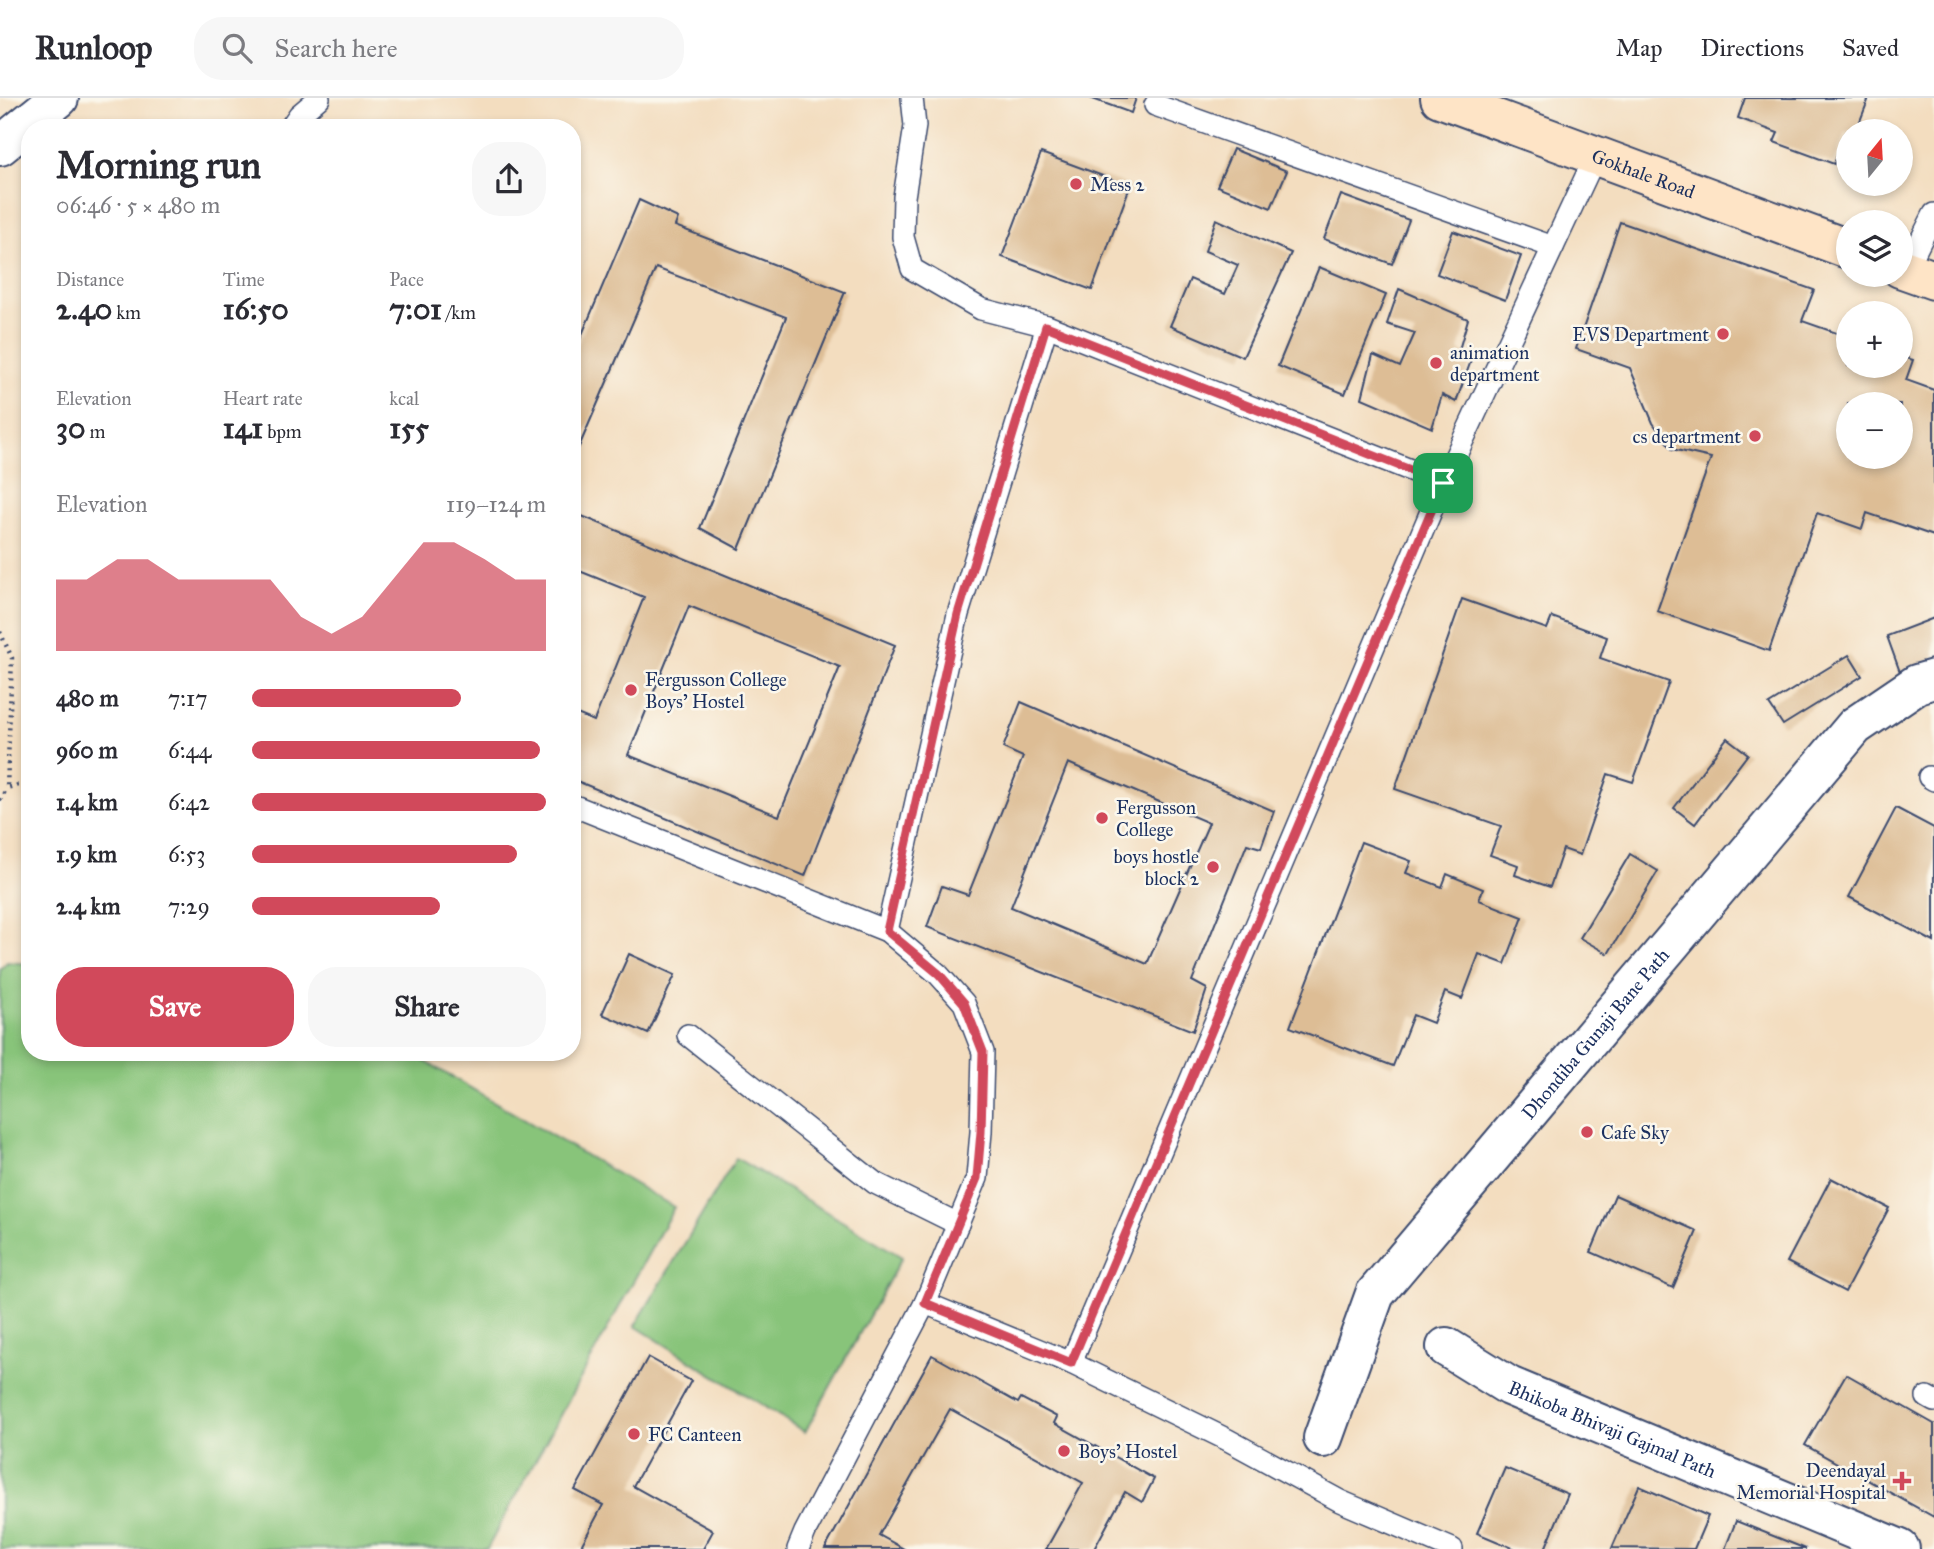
<!DOCTYPE html>
<meta charset="utf-8">
<style>
body{margin:0;font-family:"IM FELL Great Primer",serif;background:#f7f7f7;color:#2b2b33;height:100vh;display:flex;flex-direction:column;font-size:26px;white-space:nowrap}
*{box-sizing:border-box;margin:0}
p{font-size:23px;color:#7c7c81}
.icon{flex:none;width:38px;height:38px;fill:none;stroke:currentColor;stroke-width:2;stroke-linecap:round;stroke-linejoin:round}
.map{position:relative;flex:1;overflow:hidden}
.side{position:absolute;left:21px;top:21px;width:560px;height:942px;display:flex;flex-direction:column;background:#fff;border-radius:28px;box-shadow:0 4px 10px #0003}
.side>*{flex:none}
.needle{width:46px;rotate:18deg}
.tools{position:absolute;left:1836px;top:21px;display:grid;gap:14px}
.tools a{display:grid;place-items:center;width:77px;height:77px;border-radius:50%;background:#fff;box-shadow:0 4px 10px #0003;font-size:35px}
.pin{position:absolute;display:grid;place-items:center;width:60px;height:60px;color:#fff;margin:-30px;border-radius:14px;box-shadow:0 4px 10px #0006}
.round{display:grid;place-items:center;flex:none;width:74px;height:74px;border-radius:28px;background:#f7f7f7}
.headline{display:flex;align-items:center;justify-content:space-between;height:119px;padding:0 35px}
h1{font-size:38px;font-weight:800;line-height:52px}
.stats{display:grid;grid-template-columns:repeat(3,1fr);gap:10px;height:119px;padding:7px 35px}
.stats div{display:grid;align-content:center}
.stats b{font-size:30px;font-weight:800}
.stats small{font-size:19px;font-weight:400}
.stats p{font-size:19px}
.chart{height:196px;padding:14px 35px}
.chart p{display:flex;justify-content:space-between}
.chart svg{width:100%;height:126px;margin-top:7px;fill:#d1495b;opacity:.7}
.action{display:flex;gap:14px;margin-top:auto;padding:14px 35px}
.action a{flex:1;height:80px;border-radius:28px;background:#d1495b;color:#fff;font-size:28px;font-weight:800;line-height:80px;text-align:center}
.action a+a{background:#f7f7f7;color:#2b2b33}
ul{padding:0 35px;list-style:none;font-size:23px}
li{display:grid;grid-template-columns:112px 84px 1fr;align-items:center;height:52px}
li i{height:18px;border-radius:9px;background:#d1495b}
header{display:flex;align-items:center;gap:42px;box-sizing:border-box;height:98px;padding:0 35px;background:#fff;border-bottom:2px solid #e1e1e2}
header strong{font-size:33px}
nav{display:flex;gap:38px;margin-inline-start:auto;font-size:24px}
.search{width:490px;height:63px;background:#f7f7f7;display:flex;align-items:center;gap:18px;box-sizing:border-box;padding:0 24px;border-radius:28px;color:#7c7c81;font-size:26px}
.map>svg:first-child{display:block}
.green{fill:#88c47a;stroke:#527a6c;stroke-width:2}
.building{fill:#ddbd95;fill-rule:evenodd}
.lines{fill:none;stroke-linecap:round;stroke-linejoin:round}
.lane-casing{stroke:#3b496d;stroke-width:24}
.street-casing{stroke:#3b496d;stroke-width:42}
.secondary-casing{stroke:#3b496d;stroke-width:42}
.path{stroke:#3b496d;stroke-width:4.5;stroke-dasharray:2 5;stroke-linecap:butt}
.lane{stroke:#fff;stroke-width:21}
.street{stroke:#fff;stroke-width:38}
.secondary{stroke:#fee4c6;stroke-width:38}
.route-casing{stroke:#fff;stroke-width:14}
.route{stroke:#d1495b;stroke-width:9}
.poi-dot{fill:#d1495b;stroke:#fbf7ec;stroke-width:2.5}
.labels{text-anchor:middle;dominant-baseline:central;stroke-width:5;stroke-linejoin:round;paint-order:stroke}
.street-label{font-size:19px;fill:#1b2f5e;stroke:#fbf7ec}
.poi-label{font-size:19px;fill:#1b2f5e;stroke:#fbf7ec;text-anchor:start}
</style>
<header>
<strong>Runloop</strong>
<div class="search"><svg class="icon" aria-label="search" viewBox="0 0 24 24"><circle cx="10" cy="10" r="6"/><path d="M15 15l6 6"/></svg>Search here</div>
<nav><a>Map</a><a>Directions</a><a>Saved</a></nav>
</header>
<div class="map">
<svg width="1934" height="1451" viewBox="0 0 1934 1451">
<rect width="100%" height="100%" fill="#fbf7ec"/>
<filter id="ink" filterUnits="userSpaceOnUse"><feTurbulence type="fractalNoise" baseFrequency=".0143" numOctaves="2"/><feDisplacementMap in="SourceGraphic" scale="14" xChannelSelector="R" yChannelSelector="G"/><feConvolveMatrix kernelMatrix="1 2 1 2 8 2 1 2 1" color-interpolation-filters="sRGB"/></filter>
<filter id="wash" filterUnits="userSpaceOnUse"><feTurbulence type="fractalNoise" baseFrequency=".00686" numOctaves="4" result="noise"/><feDisplacementMap in="SourceGraphic" scale="28" xChannelSelector="R" yChannelSelector="G"/><feGaussianBlur stdDeviation="1.57" result="paint"/><feColorMatrix in="noise" values="0 0 0 0 0 0 0 0 0 0 0 0 0 0 0 0 0 1.4 0 .05"/><feComposite in="paint" operator="in"/></filter>
<g filter="url(#wash)">
<rect width="100%" height="100%" fill="#f3ddbf"/>
<g class="green">
<path d="M 7,864 L 30,866 L 30,954 L 409,954 L 674,1109 L 487,1451 L 0,1451 L 0,871 Z"/>
<path d="M 736,1060 L 902,1159 L 805,1334 L 635,1228 Z"/>
</g>
<g id="blocks">
<g class="building">
<path d="M 1090,0 L 1136,0 L 1131,15 Z"/>
<path d="M 1745,0 L 1869,0 L 1856,33 L 1845,35 L 1834,66 L 1774,44 L 1778,35 L 1738,20 Z"/>
<path d="M 1233,51 L 1287,73 L 1271,110 L 1217,88 Z"/>
<path d="M 1041,55 L 1130,88 L 1092,192 L 1002,159 Z"/>
<path d="M 1341,97 L 1409,122 L 1392,166 L 1324,141 Z"/>
<path d="M 639,102 L 678,120 L 675,128 L 845,194 L 739,451 L 700,430 L 786,219 L 656,170 L 572,365 L 572,260 Z"/>
<path d="M 1216,121 L 1291,155 L 1243,259 L 1170,228 L 1190,181 L 1225,196 L 1238,167 L 1205,153 Z"/>
<path d="M 1620,124 L 1814,192 L 1802,223 L 1848,239 L 1848,268 L 1900,268 L 1900,258 L 1913,262 L 1906,282 L 1934,292 L 1934,438 L 1867,415 L 1862,431 L 1817,415 L 1769,553 L 1657,513 L 1711,360 L 1672,351 L 1653,325 L 1630,270 L 1576,251 ZM 1848,306 L 1900,306 L 1900,359 L 1848,359 Z"/>
<path d="M 1453,133 L 1521,158 L 1505,202 L 1437,176 Z"/>
<path d="M 1319,169 L 1386,197 L 1345,296 L 1278,268 Z"/>
<path d="M 1399,191 L 1468,221 L 1459,252 L 1472,260 L 1456,304 L 1442,297 L 1432,330 L 1362,300 L 1373,257 L 1400,269 L 1415,235 L 1387,226 Z"/>
<path d="M 572,414 L 895,547 L 805,778 L 572,681 L 572,614 L 594,623 L 644,499 L 572,470 ZM 689,508 L 840,569 L 779,718 L 628,657 Z"/>
<path d="M 1462,501 L 1547,531 L 1552,519 L 1607,539 L 1600,560 L 1669,584 L 1633,684 L 1608,676 L 1580,757 L 1563,751 L 1550,789 L 1515,777 L 1518,767 L 1490,757 L 1501,728 L 1395,691 Z"/>
<path d="M 1934,520 L 1934,561 L 1900,574 L 1887,538 Z"/>
<path d="M 1849,557 L 1862,578 L 1783,627 L 1769,606 Z"/>
<path d="M 1021,604 L 1274,713 L 1261,750 L 1247,746 L 1192,883 L 1207,891 L 1193,933 L 927,829 L 942,788 L 968,797 L 1023,659 L 1003,650 ZM 1068,665 L 1209,725 L 1147,866 L 1011,809 Z"/>
<path d="M 1727,640 L 1748,656 L 1695,726 L 1674,710 Z"/>
<path d="M 1896,710 L 1934,730 L 1934,844 L 1849,799 Z"/>
<path d="M 1361,744 L 1411,763 L 1406,775 L 1442,789 L 1447,776 L 1483,791 L 1479,802 L 1523,819 L 1505,866 L 1479,856 L 1462,901 L 1445,894 L 1433,925 L 1413,917 L 1393,968 L 1290,929 Z"/>
<path d="M 1630,756 L 1658,773 L 1608,856 L 1580,840 Z"/>
<path d="M 629,856 L 675,877 L 648,936 L 602,916 Z"/>
<path d="M 1831,1080 L 1889,1110 L 1845,1194 L 1787,1164 Z"/>
<path d="M 1615,1097 L 1697,1133 L 1673,1190 L 1591,1154 Z"/>
<path d="M 932,1257 L 1018,1305 L 1021,1300 L 1057,1319 L 1054,1325 L 1154,1381 L 1142,1404 L 1125,1394 L 1094,1451 L 1046,1451 L 1083,1385 L 950,1311 L 879,1437 L 904,1451 L 825,1451 Z"/>
<path d="M 648,1259 L 691,1283 L 633,1388 L 713,1433 L 703,1451 L 586,1451 L 581,1448 L 603,1407 L 575,1392 Z"/>
<path d="M 1846,1276 L 1934,1326 L 1934,1419 L 1805,1347 Z"/>
<path d="M 1505,1370 L 1568,1396 L 1545,1451 L 1515,1451 L 1477,1435 Z"/>
<path d="M 1639,1388 L 1708,1418 L 1694,1451 L 1612,1450 Z"/>
<path d="M 1736,1423 L 1806,1451 L 1725,1451 Z"/>
</g>
</g>
</g>
<g filter="url(#ink)">
<use href="#blocks" fill-opacity="0" stroke="#3b496d" stroke-width="2"/>
<g class="lines">
<defs>
<g id="lane">
<path d="M 912,0 L 915,28 L 904,99 L 903,139 L 912,171 L 981,211 L 1047,228 L 1443,385"/>
<path d="M 1155,7 L 1553,149"/>
<path d="M 290,30 L 299,17 L 319,0"/>
<path d="M 1906,172 L 1934,116"/>
<path d="M 1929,679 L 1934,682"/>
<path d="M 572,707 L 887,833 L 938,876 L 964,905 L 983,954 L 981,1034 L 977,1080 L 925,1205 L 805,1434 L 798,1451"/>
<path d="M 887,833 L 958,516 L 1047,228"/>
<path d="M 688,937 L 875,1085 L 958,1126"/>
<path d="M 925,1205 L 1071,1265 L 1228,1342 L 1340,1403 L 1452,1451"/>
<path d="M 1071,1265 L 1443,385 L 1596,57"/>
<path d="M 1927,1299 L 1934,1303"/>
</g>
<g id="street">
<path d="M 0,48 L 59,0"/>
<path id="s1" d="M 1446,1249 L 1509,1288 L 1900,1451"/>
<path id="s2" d="M 1323,1340 L 1375,1196 L 1855,628 L 1917,586 L 1934,581"/>
</g>
<g id="secondary">
<path id="s3" d="M 1440,0 L 1848,151"/>
<path d="M 1900,170 L 1934,182"/>
</g>
</defs>
<use href="#lane" class="lane-casing"/>
<use href="#street" class="street-casing"/>
<use href="#secondary" class="secondary-casing"/>
<g class="path">
<path d="M 0,534 L 12,560 L 7,690 L 30,684"/>
<path d="M 0,702 L 7,690"/>
</g>
<use href="#lane" class="lane"/>
<use href="#street" class="street"/>
<use href="#secondary" class="secondary"/>
</g>
</g>
<g class="lines" filter="url(#ink)">
<defs>
<path id="route" d="M 1046,228 L 1443,385 L 1071,1265 L 925,1205 L 977,1080 L 981,1034 L 983,954 L 964,905 L 939,876 L 887,833 L 958,516 Z"/>
</defs>
<use href="#route" class="route-casing"/>
<use href="#route" class="route"/>
</g>
<g class="poi-dot">
<circle cx="1076" cy="86" r="7"/>
<circle cx="1723" cy="236" r="7"/>
<circle cx="1436" cy="265" r="7"/>
<circle cx="1755" cy="338" r="7"/>
<circle cx="631" cy="592" r="7"/>
<circle cx="1102" cy="720" r="7"/>
<circle cx="1213" cy="769" r="7"/>
<circle cx="1587" cy="1034" r="7"/>
<circle cx="634" cy="1336" r="7"/>
<circle cx="1064" cy="1353" r="7"/>
<path d="M1898.5 1372.5h7v7h7v7h-7v7h-7v-7h-7v-7h7z"/>
</g>
<g class="labels">
<g class="street-label">
<text stroke="none"><textPath href="#s3" startOffset="217">Gokhale Road</textPath></text>
<text stroke="none"><textPath href="#s2" startOffset="494">Dhondiba Gunaji Bane Path</textPath></text>
<text stroke="none"><textPath href="#s1" startOffset="186">Bhikoba Bhivaji Gajmal Path</textPath></text>
</g>
<g class="poi-label">
<text x="1090" y="86">Mess 2</text>
<text x="1709" y="236" text-anchor="end">EVS Department</text>
<text x="1450" y="254">animation<tspan x="1450" dy="22">department</tspan></text>
<text x="1741" y="338" text-anchor="end">cs department</text>
<text x="645" y="581">Fergusson College<tspan x="645" dy="22">Boys' Hostel</tspan></text>
<text x="1116" y="709">Fergusson<tspan x="1116" dy="22">College</tspan></text>
<text x="1199" y="758" text-anchor="end">boys hostle<tspan x="1199" dy="22">block 2</tspan></text>
<text x="1601" y="1034">Cafe Sky</text>
<text x="648" y="1336">FC Canteen</text>
<text x="1078" y="1353">Boys' Hostel</text>
<text x="1886" y="1372" text-anchor="end">Deendayal<tspan x="1886" dy="22">Memorial Hospital</tspan></text>
</g>
</g>
</svg>
<div class="tools">
<a><svg class="needle" viewBox="-14 -14 28 28"><path d="M0-13l5 13h-10z" fill="#e53935"/><path d="M0 13l5-13h-10z" fill="#7c7c81"/></svg></a>
<a><svg class="icon" aria-label="layers" viewBox="0 0 24 24"><path d="M12 4l9 5-9 5-9-5zM3 14l9 5 9-5"/></svg></a>
<a>+</a>
<a>−</a>
</div>
<div class="pin" style="left:1443px;top:385px;background:#1e9e55"><svg class="icon" aria-label="arrive" viewBox="0 0 24 24"><path d="M6 21V4h12l-3 4 3 4H6"/></svg></div>
<section class="side">
<div class="headline"><div><h1>Morning run</h1><p>06:46 · 5 × 480 m</p></div><a class="round"><svg class="icon" aria-label="share" viewBox="0 0 24 24"><path d="M12 15V3M7 8l5-5 5 5M5 13v7h14v-7"/></svg></a></div>
<div class="stats">
<div><p>Distance</p><b>2.40<small> km</small></b></div>
<div><p>Time</p><b>16:50</b></div>
<div><p>Pace</p><b>7:01<small> /km</small></b></div>
</div>
<div class="stats">
<div><p>Elevation</p><b>30<small> m</small></b></div>
<div><p>Heart rate</p><b>141<small> bpm</small></b></div>
<div><p>kcal</p><b>155</b></div>
</div>
<div class="chart"><p><span>Elevation</span>119–124 m</p>
<svg viewBox="0 0 160 44" preserveAspectRatio="none"><path d="M0 44V19L10 19L20 12L30 12L40 19L50 19L60 19L70 19L80 32L90 38L100 32L110 19L120 6L130 6L140 12L150 19L160 19V44z"/></svg>
</div>
<ul>
<li><b>480 m</b>7:17<i style="width:71%"></i></li>
<li><b>960 m</b>6:44<i style="width:98%"></i></li>
<li><b>1.4 km</b>6:42<i style="width:100%"></i></li>
<li><b>1.9 km</b>6:53<i style="width:90%"></i></li>
<li><b>2.4 km</b>7:29<i style="width:64%"></i></li>
</ul>
<div class="action"><a>Save</a><a>Share</a></div>
</section>
</div>
